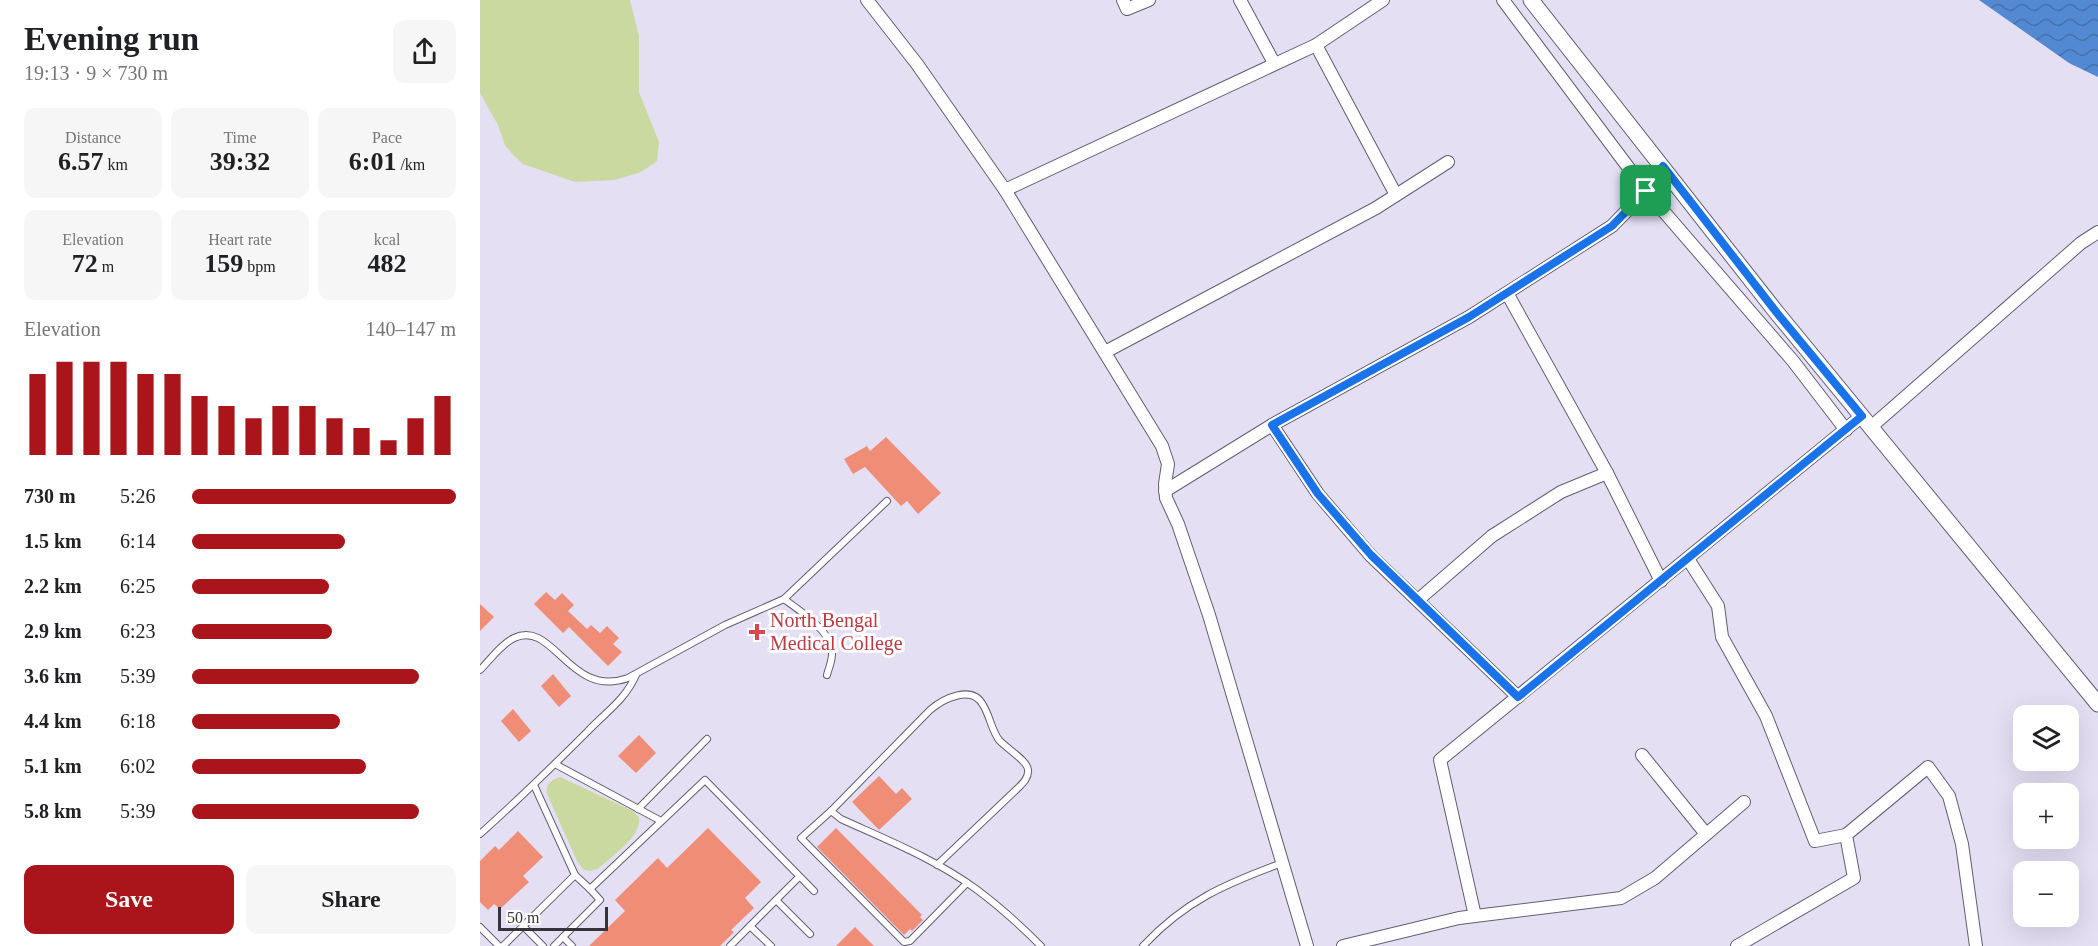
<!DOCTYPE html>
<meta charset="utf-8">
<style>
body{margin:0;font-family:Georgia,serif;background:#f6f6f6;color:#202124;height:100vh;display:flex;flex-direction:column;font-size:22px;white-space:nowrap}
*{box-sizing:border-box;margin:0}
p{font-size:20px;color:#757577}
.icon{flex:none;width:33px;height:33px;fill:none;stroke:currentColor;stroke-width:2;stroke-linecap:round;stroke-linejoin:round}
.map{position:relative;flex:1;overflow:hidden}
.side{display:flex;flex-direction:column;background:#fff;width:480px}
.side>*{flex:none}
.fabs{position:absolute;left:1533px;top:705px;display:grid;gap:12px}
.fabs a{display:grid;place-items:center;width:66px;height:66px;border-radius:12px;background:#fff;box-shadow:0 6px 24px #0002;font-size:30px}
.scale{position:absolute;left:18px;bottom:15px;width:110px;box-sizing:border-box;padding-left:6px;border:3px solid #36333b;border-top:0;font-size:16px;line-height:21px;white-space:nowrap;color:#36333b;-webkit-text-stroke:4px #fff;paint-order:stroke}
.pin{position:absolute;display:grid;place-items:center;width:51px;height:51px;color:#fff;margin:-26px;border-radius:12px;box-shadow:0 3px 9px #0006}
.round{display:grid;place-items:center;flex:none;width:63px;height:63px;border-radius:12px;background:#f6f6f6}
.head{display:flex;align-items:center;justify-content:space-between;height:102px;padding:0 24px}
h1{font-size:33px;font-weight:800;line-height:45px}
.stats{display:grid;grid-template-columns:repeat(3,1fr);gap:9px;height:102px;padding:6px 24px}
.stats div{display:grid;align-content:center;border-radius:12px;background:#f6f6f6;text-align:center}
.stats b{font-size:26px;font-weight:800}
.stats small{font-size:16px;font-weight:400}
.stats p{font-size:16px}
.chart{height:168px;padding:12px 24px}
.chart p{display:flex;justify-content:space-between}
.chart svg{width:100%;height:108px;margin-top:6px;stroke:#a9151a;stroke-width:6}
.primary-button{display:flex;gap:12px;margin-top:auto;padding:12px 24px}
.primary-button a{flex:1;height:69px;border-radius:12px;background:#a9151a;color:#fff;font-size:24px;font-weight:800;line-height:69px;text-align:center}
.primary-button a+a{background:#f6f6f6;color:#202124}
ul{padding:0 24px;list-style:none;font-size:20px}
li{display:grid;grid-template-columns:96px 72px 1fr;align-items:center;height:45px}
li i{height:15px;border-radius:8px;background:#a9151a}
main{display:flex;flex:1;min-height:0}
.map>svg:first-child{display:block}
.green{fill:#cad99f}
.water{fill:url(#water-waves)}
.building{fill:#f08d77}
.lines{fill:none;stroke-linecap:round;stroke-linejoin:round}
.service-casing{stroke:#635e6f;stroke-width:8}
.minor-casing{stroke:#635e6f;stroke-width:14}
.tertiary-casing{stroke:#635e6f;stroke-width:17}
.service{stroke:#fff;stroke-width:6}
.minor{stroke:#fff;stroke-width:12}
.tertiary{stroke:#fff;stroke-width:15}
.route-casing{stroke:#fff;stroke-width:12}
.route{stroke:#1a73e8;stroke-width:8}
.health-dot{fill:#e0444e;stroke:#fff;stroke-width:2}
.labels{text-anchor:middle;dominant-baseline:central;stroke-width:6;stroke-linejoin:round;paint-order:stroke}
.health-label{font-size:20px;fill:#be3a42;stroke:#fff;text-anchor:start}
</style>
<main>
<section class="side">
<div class="head"><div><h1>Evening run</h1><p>19:13 · 9 × 730 m</p></div><a class="round"><svg class="icon" aria-label="share" viewBox="0 0 24 24"><path d="M12 15V3M7 8l5-5 5 5M5 13v7h14v-7"/></svg></a></div>
<div class="stats">
<div><p>Distance</p><b>6.57<small> km</small></b></div>
<div><p>Time</p><b>39:32</b></div>
<div><p>Pace</p><b>6:01<small> /km</small></b></div>
</div>
<div class="stats">
<div><p>Elevation</p><b>72<small> m</small></b></div>
<div><p>Heart rate</p><b>159<small> bpm</small></b></div>
<div><p>kcal</p><b>482</b></div>
</div>
<div class="chart"><p><span>Elevation</span>140–147 m</p>
<svg viewBox="0 0 160 44" preserveAspectRatio="none"><path d="M5 44V11M15 44V6M25 44V6M35 44V6M45 44V11M55 44V11M65 44V20M75 44V24M85 44V29M95 44V24M105 44V24M115 44V29M125 44V33M135 44V38M145 44V29M155 44V20"/></svg>
</div>
<ul>
<li><b>730 m</b>5:26<i style="width:100%"></i></li>
<li><b>1.5 km</b>6:14<i style="width:58%"></i></li>
<li><b>2.2 km</b>6:25<i style="width:52%"></i></li>
<li><b>2.9 km</b>6:23<i style="width:53%"></i></li>
<li><b>3.6 km</b>5:39<i style="width:86%"></i></li>
<li><b>4.4 km</b>6:18<i style="width:56%"></i></li>
<li><b>5.1 km</b>6:02<i style="width:66%"></i></li>
<li><b>5.8 km</b>5:39<i style="width:86%"></i></li>
</ul>
<div class="primary-button"><a>Save</a><a>Share</a></div>
</section>
<div class="map">
<svg width="1618" height="946" viewBox="0 0 1618 946">
<defs>
<pattern id="water-waves" width="16" height="10" patternUnits="userSpaceOnUse" patternTransform="scale(1.5)"><rect width="16" height="10" fill="#5389d2"/><path d="M0 5q4-4 8 0t8 0" fill="none" stroke="#4671ac"/></pattern>
</defs>
<rect width="100%" height="100%" fill="#e5dff4"/>
<g class="green">
<path d="M 0,0 L 150,0 L 159,36 L 159,92 L 179,142 L 177,161 L 161,172 L 135,180 L 95,182 L 43,164 L 34,156 L 25,145 L 18,125 L 0,93 Z"/>
<path d="M 80,777 L 153,811 L 159,818 C 162,836 131,857 118,869 L 110,871 L 104,870 L 97,861 L 68,796 C 64,786 70,780 80,777 Z"/>
</g>
<path class="water" d="M 1499,0 L 1618,0 L 1618,77 L 1589,63 Z"/>
<g class="building">
<path d="M 406,437 L 461,493 L 438,514 L 427,501 L 421,506 L 385,467 L 373,474 L 364,459 L 387,446 L 390,451 Z"/>
<path d="M 66,592 L 75,600 L 82,593 L 94,605 L 88,611 L 107,629 L 111,625 L 120,633 L 127,626 L 139,638 L 133,644 L 142,652 L 128,666 L 89,627 L 83,633 L 54,604 Z"/>
<path d="M 0,604 L 14,617 L 0,631 Z"/>
<path d="M 73,674 L 91,696 L 79,707 L 61,686 Z"/>
<path d="M 33,709 L 51,731 L 39,742 L 21,721 Z"/>
<path d="M 159,735 L 176,753 L 156,773 L 138,756 Z"/>
<path d="M 399,776 L 416,794 L 422,788 L 432,799 L 399,830 L 372,802 Z"/>
<path d="M 228,828 L 281,882 L 265,898 L 274,908 L 251,930 L 254,932 L 240,946 L 109,946 L 145,911 L 135,900 L 178,858 L 187,868 Z"/>
<path d="M 356,828 L 442,915 L 440,917 L 443,920 L 432,931 L 430,929 L 424,935 L 337,847 Z"/>
<path d="M 38,831 L 63,857 L 43,876 L 49,882 L 20,909 L 14,904 L 8,910 L 0,902 L 0,861 L 15,846 L 19,850 Z"/>
<path d="M 375,927 L 394,946 L 356,946 Z"/>
</g>
<g class="lines">
<defs>
<g id="service">
<path d="M 304,599 C 319,610 351,631 352,651 C 353,659 349,667 347,675"/>
<path d="M 0,670 C 10,660 21,644 34,638 C 74,619 89,699 148,678 L 245,625 L 304,599 L 407,501"/>
<path d="M 75,764 L 181,821"/>
<path d="M 158,809 L 227,739"/>
<path d="M 351,811 L 361,819 C 407,840 455,859 496,889 C 519,906 541,926 561,946"/>
<path d="M 0,834 C 37,801 73,766 108,731 C 126,712 145,700 156,675"/>
<path d="M 457,865 L 537,789 C 542,784 549,778 548,770 C 548,761 526,748 519,740 C 511,729 510,716 503,705 C 492,684 463,699 450,710 L 351,811 L 321,838 L 424,942 L 430,941 L 487,883"/>
<path d="M 95,875 L 110,889 L 225,780 L 334,891"/>
<path d="M 296,900 L 330,934"/>
<path d="M 43,926 L 63,946"/>
<path d="M 270,926 L 291,946"/>
<path d="M 0,927 L 19,946"/>
<path d="M 83,937 L 120,900 L 110,889"/>
<path d="M 23,946 L 95,875 L 54,785"/>
<path d="M 74,946 L 83,937 L 92,946"/>
<path d="M 250,946 L 319,877"/>
<path d="M 663,946 C 705,901 745,884 802,863"/>
</g>
<g id="minor">
<path d="M 387,0 L 437,64 L 525,190 L 682,446 L 688,464 L 685,484 L 686,498 L 698,524 L 729,615 L 827,946"/>
<path d="M 643,0 L 647,9 L 669,0"/>
<path d="M 760,0 L 794,63"/>
<path d="M 1023,0 L 1166,191 L 1313,361 L 1366,430"/>
<path d="M 836,45 L 916,195"/>
<path d="M 525,190 L 836,45 L 903,0"/>
<path d="M 1027,293 L 1127,473 L 1181,581"/>
<path d="M 625,352 L 896,208 L 968,162"/>
<path d="M 792,425 L 838,494 L 891,556 L 1038,697"/>
<path d="M 1391,427 L 1601,243 L 1618,232"/>
<path d="M 685,491 L 792,425 L 989,317 L 1132,226 L 1166,191 L 1183,166"/>
<path d="M 1208,559 L 1238,606 L 1242,637 L 1286,716 L 1335,841 L 1366,835 L 1448,767 L 1469,796 L 1482,844 L 1496,946"/>
<path d="M 938,600 L 1012,536 L 1081,492 L 1127,473"/>
<path d="M 1162,755 L 1226,834"/>
<path d="M 995,916 L 960,760 L 1382,416"/>
<path d="M 863,946 L 979,918 L 1141,898 L 1175,878 L 1264,802"/>
<path d="M 1257,946 L 1374,878 L 1366,835"/>
</g>
<path id="tertiary" d="M 1051,0 L 1297,313 L 1618,704"/>
</defs>
<use href="#service" class="service-casing"/>
<use href="#minor" class="minor-casing"/>
<use href="#tertiary" class="tertiary-casing"/>
<use href="#service" class="service"/>
<use href="#minor" class="minor"/>
<use href="#tertiary" class="tertiary"/>
</g>
<g class="lines">
<defs>
<path id="route" d="M 1183,166 L 1297,313 L 1382,416 L 1038,697 L 891,555 L 838,494 L 792,425 L 989,317 L 1132,226 L 1166,191 Z"/>
</defs>
<use href="#route" class="route-casing"/>
<use href="#route" class="route"/>
</g>
<path class="health-dot" d="M274 623h6v6h6v6h-6v6h-6v-6h-6v-6h6z"/>
<g class="labels">
<g class="health-label">
<text x="290" y="620">North Bengal<tspan x="290" dy="23">Medical College</tspan></text>
</g>
</g>
</svg>
<div class="fabs">
<a><svg class="icon" aria-label="layers" viewBox="0 0 24 24"><path d="M12 4l9 5-9 5-9-5zM3 14l9 5 9-5"/></svg></a>
<a>+</a>
<a>−</a>
</div>
<div class="scale">50 m</div>
<div class="pin" style="left:1166px;top:191px;background:#1e9e55"><svg class="icon" aria-label="arrive" viewBox="0 0 24 24"><path d="M6 21V4h12l-3 4 3 4H6"/></svg></div>
</div>
</main>
